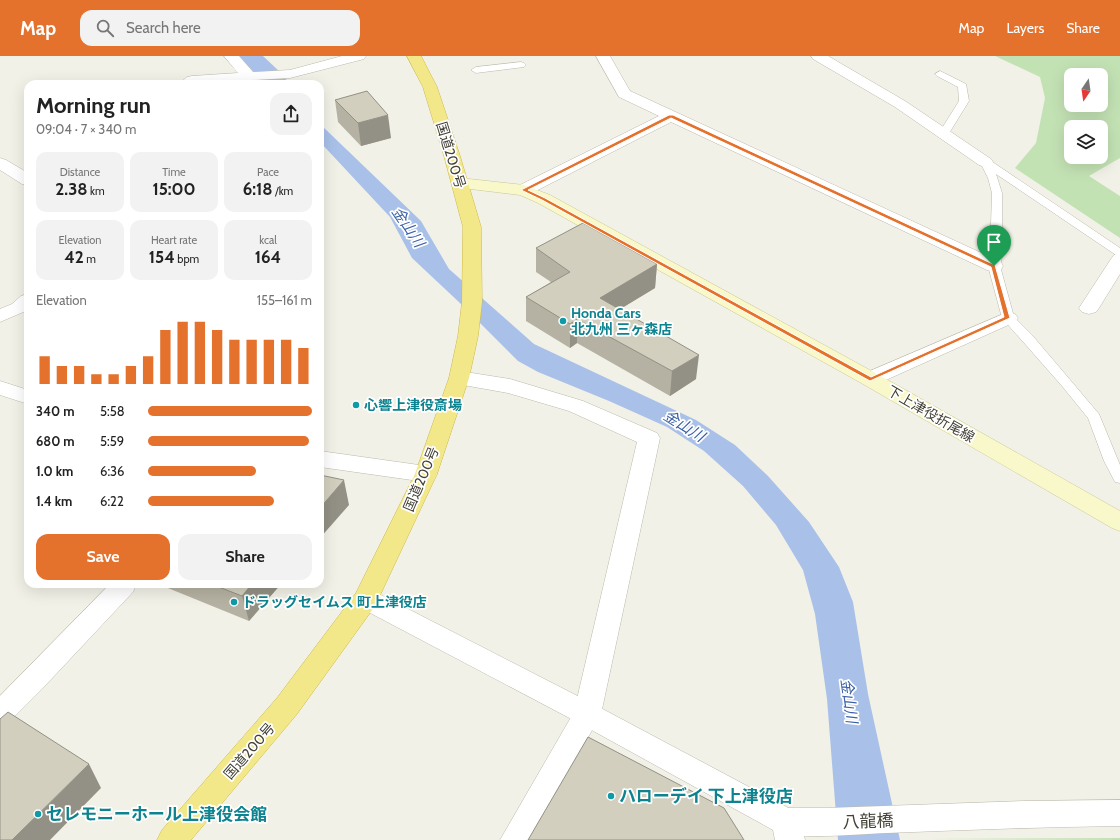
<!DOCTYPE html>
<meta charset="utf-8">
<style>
body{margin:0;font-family:Cabin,"Noto Sans JP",sans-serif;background:#f2f2f2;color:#222;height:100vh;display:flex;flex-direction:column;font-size:15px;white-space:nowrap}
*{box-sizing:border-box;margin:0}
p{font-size:13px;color:#767676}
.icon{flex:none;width:22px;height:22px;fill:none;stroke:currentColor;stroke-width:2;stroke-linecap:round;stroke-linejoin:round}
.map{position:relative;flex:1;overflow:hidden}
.panel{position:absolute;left:24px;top:24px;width:300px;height:508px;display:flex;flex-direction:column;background:#fff;border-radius:12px;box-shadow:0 4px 16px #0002}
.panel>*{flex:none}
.needle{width:26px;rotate:193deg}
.controls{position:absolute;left:1064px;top:12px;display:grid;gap:8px}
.controls a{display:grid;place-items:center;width:44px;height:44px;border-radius:8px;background:#fff;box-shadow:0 4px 16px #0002;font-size:20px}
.pin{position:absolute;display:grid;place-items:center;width:34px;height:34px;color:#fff;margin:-41px -17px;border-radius:50% 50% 50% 0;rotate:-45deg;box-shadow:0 0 4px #0007}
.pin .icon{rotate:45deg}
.round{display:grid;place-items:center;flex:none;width:42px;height:42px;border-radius:12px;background:#f2f2f2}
.head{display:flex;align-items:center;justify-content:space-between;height:68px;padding:0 12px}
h1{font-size:22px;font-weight:700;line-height:30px}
.metrics{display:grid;grid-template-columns:repeat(3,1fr);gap:6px;height:68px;padding:4px 12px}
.metrics div{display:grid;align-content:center;border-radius:10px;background:#f2f2f2;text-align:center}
.metrics b{font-size:17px;font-weight:700}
.metrics small{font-size:11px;font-weight:400}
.metrics p{font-size:11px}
.chart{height:112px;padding:8px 12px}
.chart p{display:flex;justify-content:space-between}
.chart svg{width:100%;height:72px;margin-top:4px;stroke:#e4712c;stroke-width:6}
.action{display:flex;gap:8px;margin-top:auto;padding:8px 12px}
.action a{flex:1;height:46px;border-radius:12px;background:#e4712c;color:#fff;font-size:16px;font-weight:700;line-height:46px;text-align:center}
.action a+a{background:#f2f2f2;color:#222}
ul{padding:0 12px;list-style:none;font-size:13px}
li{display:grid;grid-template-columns:64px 48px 1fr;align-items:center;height:30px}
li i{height:10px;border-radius:5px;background:#e4712c}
header{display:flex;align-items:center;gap:24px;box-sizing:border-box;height:56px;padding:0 20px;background:#e4712c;color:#fff}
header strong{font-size:19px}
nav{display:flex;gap:22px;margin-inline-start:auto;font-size:14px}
.search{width:280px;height:36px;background:#f2f2f2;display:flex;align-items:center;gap:10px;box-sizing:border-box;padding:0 14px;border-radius:12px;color:#767676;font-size:15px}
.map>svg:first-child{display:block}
.green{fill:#c3e2b4;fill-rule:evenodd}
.water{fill:#a9c1e9}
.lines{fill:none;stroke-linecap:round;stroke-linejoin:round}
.service-casing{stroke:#bcbaab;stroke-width:1}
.minor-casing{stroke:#bcbaab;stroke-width:1}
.tertiary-casing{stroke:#bcbaab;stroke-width:1}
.secondary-casing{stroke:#cac899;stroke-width:1}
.trunk-casing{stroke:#cdba46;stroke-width:1}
.service{fill:#fff;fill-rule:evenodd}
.minor{fill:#fff;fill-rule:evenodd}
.tertiary{fill:#fff;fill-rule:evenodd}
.secondary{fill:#f9f8ca;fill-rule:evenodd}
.trunk{fill:#f2e88a;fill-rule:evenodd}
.wall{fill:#b5b2a3}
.shaded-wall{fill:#939185}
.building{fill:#d2cfbe;stroke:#939185}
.route{fill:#e4712c;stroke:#fff;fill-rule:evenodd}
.culture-dot{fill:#0f9aa8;stroke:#fff;stroke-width:1.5}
.labels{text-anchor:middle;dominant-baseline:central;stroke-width:3.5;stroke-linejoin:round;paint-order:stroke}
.street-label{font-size:14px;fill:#444237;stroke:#fff}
.culture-label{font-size:14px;font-weight:bold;fill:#0d838f;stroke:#fff;text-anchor:start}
.water-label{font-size:15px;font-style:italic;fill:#3b60a5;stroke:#fff}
.near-culture-label{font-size:17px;font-weight:bold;fill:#0d838f;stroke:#fff;text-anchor:start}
.near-street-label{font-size:17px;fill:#444237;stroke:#fff}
</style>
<header>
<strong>Map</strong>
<div class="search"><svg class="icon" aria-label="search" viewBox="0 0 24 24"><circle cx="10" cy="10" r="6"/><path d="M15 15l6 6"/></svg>Search here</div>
<nav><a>Map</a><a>Layers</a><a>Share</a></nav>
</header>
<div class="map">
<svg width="1120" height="784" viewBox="0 0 1120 784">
<rect width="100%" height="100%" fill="#f2f1e7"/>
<g class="green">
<path d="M 995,0 L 1120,0 L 1120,102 L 1089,120 L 1120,140 L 1120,182 L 1015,112 L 1036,87 L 1045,42 L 1040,21 ZM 1071,19 L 1101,19 L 1101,49 L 1071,49 ZM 1071,71 L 1101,71 L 1101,101 L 1071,101 Z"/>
<path d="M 1120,782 L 1120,784 L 928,783 Z"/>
</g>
<g class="water">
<path d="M 237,0 L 263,0 L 280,16 L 290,28 L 266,28 Z"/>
<path d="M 320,68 L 421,165 L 449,213 L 534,288 L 696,364 L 735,389 L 768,420 L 809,466 L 839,511 L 853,546 L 868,638 L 900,784 L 838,784 L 827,643 L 815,558 L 803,514 L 776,469 L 743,430 L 704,395 L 667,371 L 609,345 L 538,316 L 518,305 L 461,248 L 412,202 L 390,161 L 320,86 Z"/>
</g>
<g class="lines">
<defs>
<g id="service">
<path d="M 521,6 L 524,7 L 526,9 L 524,11 L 476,17 L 471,14 L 476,11 Z"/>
<path d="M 940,15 L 966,28 L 969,45 L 948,79 L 944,80 L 939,77 L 959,45 L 958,31 L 937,20 L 935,18 Z"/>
<path d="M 985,103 L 991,105 L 1120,192 L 1120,200 L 1116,199 L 996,118 L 1002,137 L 1002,201 L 1000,210 L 1014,261 L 1032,279 L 1099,358 L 1120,409 L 1120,427 L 1115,426 L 1104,405 L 1088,362 L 1062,330 L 1002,262 L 988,210 L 990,201 L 992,137 L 988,122 L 980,106 Z"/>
</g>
<g id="minor">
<path d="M 224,0 L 239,0 L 253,16 L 290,14 L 342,0 L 366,0 L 364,3 L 290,22 L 179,28 L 187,21 L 192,20 L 238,17 Z"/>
<path d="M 596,0 L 610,0 L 630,35 L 1001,206 L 1003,210 L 1001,214 L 994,216 L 987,214 L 671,66 L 530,138 L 524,139 L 518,138 L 516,134 L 518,130 L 659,60 L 619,41 Z"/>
<path d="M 811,0 L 828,0 L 905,45 L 991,103 L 993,106 L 991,109 L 985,111 L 979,109 L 895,51 L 813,3 Z"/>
<path d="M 0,102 L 6,104 L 28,117 L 28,129 L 22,128 L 0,114 Z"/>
<path d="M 1120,198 L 1120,218 L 1099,252 L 1096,256 L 1089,258 L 1082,256 L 1079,252 L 1111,203 L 1114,199 Z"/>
<path d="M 28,238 L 28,254 L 0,266 L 0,253 L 12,248 L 21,240 Z"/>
<path d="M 1008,256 L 1015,258 L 1018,262 L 1015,266 L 877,328 L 870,330 L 863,328 L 860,323 L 863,318 Z"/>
<path d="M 459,315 L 510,323 L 583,345 L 657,377 L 660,382 L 601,658 L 531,784 L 500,784 L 574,656 L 637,386 L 569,355 L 508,337 L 452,327 L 449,322 L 452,317 Z"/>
<path d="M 0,325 L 28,334 L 28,348 L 0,339 Z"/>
<path d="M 320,395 L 426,410 L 434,412 L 437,418 L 434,424 L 426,426 L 320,411 Z"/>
<path d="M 110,528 L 136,529 L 133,536 L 42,633 L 10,665 L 0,669 L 0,640 Z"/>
<path d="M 1120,744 L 1120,770 C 1042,771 965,774 887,777 C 858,778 801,784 776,776 L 771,766 L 776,756 L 786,752 L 827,752 L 1023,745 Z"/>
</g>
<path id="tertiary" d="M 366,533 L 375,536 L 597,650 L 796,756 L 801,766 L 805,784 L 775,784 L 773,774 L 577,666 L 357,550 L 354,543 L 357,536 Z"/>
<path id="secondary" d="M 460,122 L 524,129 L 550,139 L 877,318 L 1120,455 L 1120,475 L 1112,472 L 863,328 L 538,147 L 520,139 L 454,131 L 452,127 L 454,123 Z"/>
<path id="trunk" d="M 407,0 L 421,0 L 437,31 L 460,100 L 481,171 L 482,246 L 478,280 L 469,322 L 437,418 L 375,550 L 297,658 L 191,784 L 157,784 L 162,774 L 277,642 L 356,537 L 415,418 L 449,322 L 458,280 L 462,246 L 463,171 L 444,100 L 423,31 Z"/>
</defs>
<use href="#service" class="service-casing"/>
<use href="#minor" class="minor-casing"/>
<use href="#tertiary" class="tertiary-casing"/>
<use href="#secondary" class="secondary-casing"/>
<use href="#trunk" class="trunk-casing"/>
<use href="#service" class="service"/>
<use href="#minor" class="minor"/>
<use href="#tertiary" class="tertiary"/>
<use href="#secondary" class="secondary"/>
<use href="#trunk" class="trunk"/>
</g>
<g class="wall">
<path d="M 335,44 L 391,82 L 361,90 L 338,66 Z"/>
<path d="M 536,192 L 657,208 L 655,232 L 620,253 L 696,323 L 670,340 L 577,287 L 570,292 L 526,265 L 526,241 L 551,226 L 536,216 Z"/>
<path d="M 158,528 L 281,528 L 249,565 Z"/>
</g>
<g class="shaded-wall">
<path d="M 388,59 L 391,82 L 361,90 L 358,67 Z"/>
<path d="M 657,208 L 655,232 L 599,266 L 600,242 Z"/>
<path d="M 577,263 L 577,287 L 570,292 L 570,268 Z"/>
<path d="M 699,299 L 696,323 L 670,340 L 672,315 Z"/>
<path d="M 344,424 L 349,449 L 320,482 L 320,452 Z"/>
<path d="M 252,528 L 281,528 L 249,565 L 242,540 Z"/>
<path d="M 89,708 L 101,732 L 50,784 L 12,784 Z"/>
</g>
<g class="building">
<path d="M 367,35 L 388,59 L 358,67 L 335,44 Z"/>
<path d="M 583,167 L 657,208 L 600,242 L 699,299 L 672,315 L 577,263 L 570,268 L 526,241 L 570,216 L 536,192 Z"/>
<path d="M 320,419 L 344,424 L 320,452 Z"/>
<path d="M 211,528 L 252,528 L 242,540 Z"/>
<path d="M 8,656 L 89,708 L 12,784 L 0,784 L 0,663 Z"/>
<path d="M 588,681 L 724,752 L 744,784 L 528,784 Z"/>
</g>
<path class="route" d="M 669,59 L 673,59 L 995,209 L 1010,262 L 870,325 L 542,144 L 521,134 ZM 671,62 L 991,211 L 1004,261 L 871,321 L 545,142 L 528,134 Z"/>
<g class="culture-dot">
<circle cx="563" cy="265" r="4"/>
<circle cx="356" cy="349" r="4"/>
<circle cx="234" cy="546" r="4"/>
<circle cx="611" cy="740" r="4"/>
<circle cx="38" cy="758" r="4"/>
</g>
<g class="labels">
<g class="street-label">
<text transform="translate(451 99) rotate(73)">国道200号</text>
<text transform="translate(931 358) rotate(30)">下上津役折尾線</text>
<text transform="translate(421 423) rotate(-67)">国道200号</text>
<text transform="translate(249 695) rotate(-49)">国道200号</text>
</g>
<g class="culture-label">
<text x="571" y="257">Honda Cars<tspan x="571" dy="16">北九州 三ヶ森店</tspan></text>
<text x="364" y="349">心響上津役斎場</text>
<text x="242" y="546">ドラッグセイムス 町上津役店</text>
</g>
<g class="water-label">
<text transform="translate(408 171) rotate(56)">金山川</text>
<text transform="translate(684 370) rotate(32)">金山川</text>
<text transform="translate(849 645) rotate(82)">金山川</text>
</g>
<g class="near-culture-label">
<text x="619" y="740">ハローデイ 下上津役店</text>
<text x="46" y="758">セレモニーホール上津役会館</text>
</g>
<g class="near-street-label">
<text transform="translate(868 765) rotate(-2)">八龍橋</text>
</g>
</g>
</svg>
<div class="controls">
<a><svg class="needle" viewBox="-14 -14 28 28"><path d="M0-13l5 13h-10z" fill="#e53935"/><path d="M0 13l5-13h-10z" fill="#767676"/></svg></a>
<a><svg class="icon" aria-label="layers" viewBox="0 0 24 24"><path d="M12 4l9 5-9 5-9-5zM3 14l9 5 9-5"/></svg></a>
</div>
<div class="pin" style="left:994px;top:210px;background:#1e9e55"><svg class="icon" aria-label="arrive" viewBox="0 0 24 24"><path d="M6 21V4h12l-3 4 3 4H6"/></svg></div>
<section class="panel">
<div class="head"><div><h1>Morning run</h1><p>09:04 · 7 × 340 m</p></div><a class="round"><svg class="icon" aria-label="share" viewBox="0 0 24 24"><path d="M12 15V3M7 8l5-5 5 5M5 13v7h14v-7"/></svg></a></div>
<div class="metrics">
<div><p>Distance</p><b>2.38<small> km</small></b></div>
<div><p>Time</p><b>15:00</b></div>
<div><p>Pace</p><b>6:18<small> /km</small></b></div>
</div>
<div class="metrics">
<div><p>Elevation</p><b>42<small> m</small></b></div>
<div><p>Heart rate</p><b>154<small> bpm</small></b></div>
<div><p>kcal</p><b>164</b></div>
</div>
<div class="chart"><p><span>Elevation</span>155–161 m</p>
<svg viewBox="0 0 160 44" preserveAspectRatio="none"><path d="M5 44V27M15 44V33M25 44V33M35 44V38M45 44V38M55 44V33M65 44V27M75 44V11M85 44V6M95 44V6M105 44V11M115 44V17M125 44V17M135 44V17M145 44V17M155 44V22"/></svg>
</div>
<ul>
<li><b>340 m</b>5:58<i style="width:100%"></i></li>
<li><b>680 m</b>5:59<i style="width:98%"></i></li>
<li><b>1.0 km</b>6:36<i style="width:66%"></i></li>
<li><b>1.4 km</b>6:22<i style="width:77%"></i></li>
</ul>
<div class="action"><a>Save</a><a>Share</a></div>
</section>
</div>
